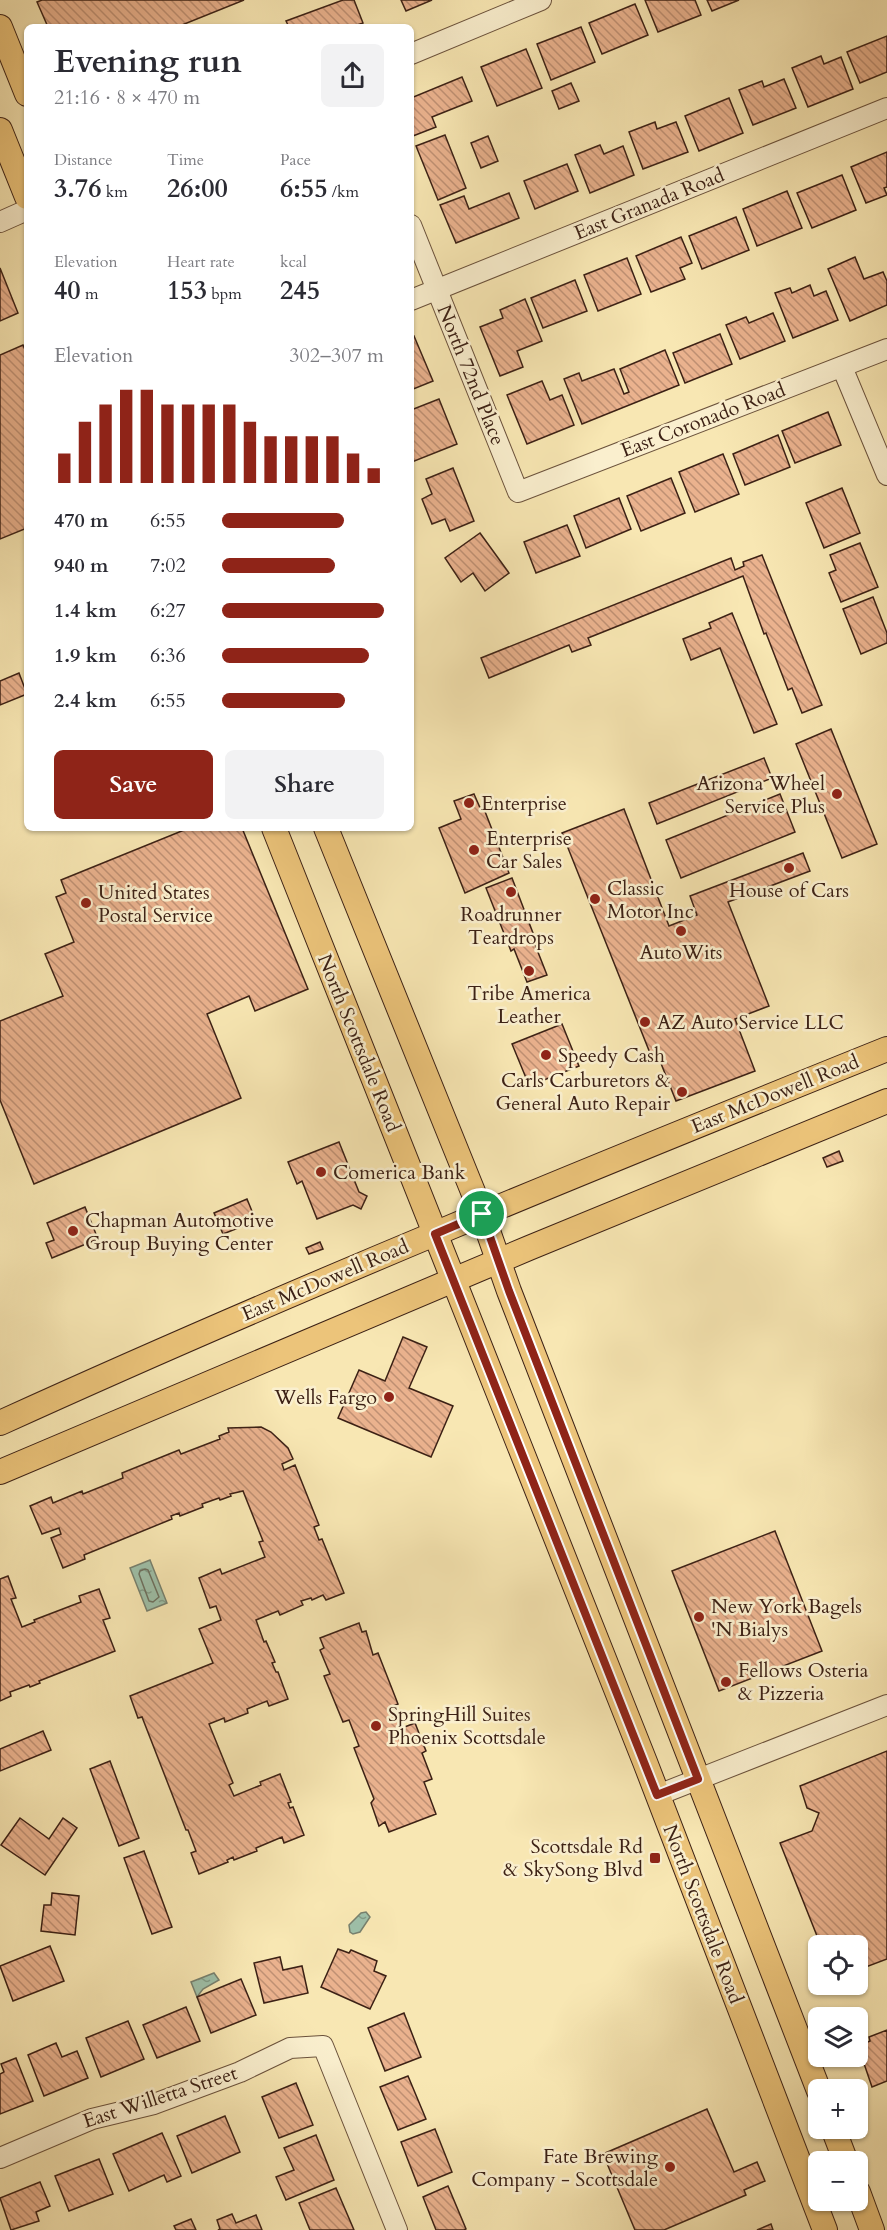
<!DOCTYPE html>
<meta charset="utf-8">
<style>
body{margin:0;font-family:Cardo,serif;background:#f2f2f3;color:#2b2b33;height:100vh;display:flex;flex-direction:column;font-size:22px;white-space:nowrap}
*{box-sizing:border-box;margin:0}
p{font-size:20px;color:#7c7c81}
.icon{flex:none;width:33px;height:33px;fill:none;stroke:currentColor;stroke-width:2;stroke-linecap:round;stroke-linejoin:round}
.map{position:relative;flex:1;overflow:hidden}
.drawer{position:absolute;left:24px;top:24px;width:390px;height:807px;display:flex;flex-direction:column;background:#fff;border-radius:9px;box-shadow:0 2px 4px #0004}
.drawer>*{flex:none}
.buttons{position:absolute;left:808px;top:1935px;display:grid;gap:12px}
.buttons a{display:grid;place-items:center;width:60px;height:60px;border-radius:9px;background:#fff;box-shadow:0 2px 4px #0004;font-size:30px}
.pin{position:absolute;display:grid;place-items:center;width:51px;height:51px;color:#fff;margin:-26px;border:3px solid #fff;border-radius:50%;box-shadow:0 2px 6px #0007}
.round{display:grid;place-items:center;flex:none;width:63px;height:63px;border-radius:9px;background:#f2f2f3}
.head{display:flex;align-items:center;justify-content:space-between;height:102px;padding:0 30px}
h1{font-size:33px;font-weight:700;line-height:45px}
.metrics{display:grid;grid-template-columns:repeat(3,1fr);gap:9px;height:102px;padding:6px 30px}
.metrics div{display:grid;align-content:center}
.metrics b{font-size:26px;font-weight:700}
.metrics small{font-size:16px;font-weight:400}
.metrics p{font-size:16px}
.chart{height:168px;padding:12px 30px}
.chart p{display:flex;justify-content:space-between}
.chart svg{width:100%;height:108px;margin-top:6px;stroke:#8f2418;stroke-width:6}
.button{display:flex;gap:12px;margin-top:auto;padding:12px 30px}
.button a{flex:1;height:69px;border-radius:9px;background:#8f2418;color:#fff;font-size:24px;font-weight:700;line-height:69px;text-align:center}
.button a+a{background:#f2f2f3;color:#2b2b33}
ul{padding:0 30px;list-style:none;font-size:20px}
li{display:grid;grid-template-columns:96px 72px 1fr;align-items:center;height:45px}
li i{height:15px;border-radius:8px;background:#8f2418}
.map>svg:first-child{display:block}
.water{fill:url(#water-ripples);stroke:#77806e;stroke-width:1.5}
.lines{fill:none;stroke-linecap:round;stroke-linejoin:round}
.shore{stroke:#6d705f;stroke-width:1.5}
.building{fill:url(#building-back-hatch);stroke:#3c2115;stroke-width:1.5}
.minor-casing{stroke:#6b523c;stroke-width:22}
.major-casing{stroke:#3c2115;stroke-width:26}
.minor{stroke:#faefce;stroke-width:20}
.major{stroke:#ecc47a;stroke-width:24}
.route-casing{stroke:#fff;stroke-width:12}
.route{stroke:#8f2418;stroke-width:8}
.poi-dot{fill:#8f2418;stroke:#faefce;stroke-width:2}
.labels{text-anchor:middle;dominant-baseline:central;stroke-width:5;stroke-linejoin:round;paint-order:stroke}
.street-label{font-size:20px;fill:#3c2115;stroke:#faefce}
.poi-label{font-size:20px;fill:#3c2115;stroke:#faefce;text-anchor:start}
</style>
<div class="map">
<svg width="887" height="2230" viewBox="0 0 887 2230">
<defs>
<pattern id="water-ripples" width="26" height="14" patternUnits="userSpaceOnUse" patternTransform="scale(1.5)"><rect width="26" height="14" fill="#9ec0a9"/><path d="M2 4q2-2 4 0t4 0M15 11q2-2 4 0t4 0" fill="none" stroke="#829c88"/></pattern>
<pattern id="building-back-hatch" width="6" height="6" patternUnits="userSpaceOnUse" patternTransform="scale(1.5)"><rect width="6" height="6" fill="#eab28e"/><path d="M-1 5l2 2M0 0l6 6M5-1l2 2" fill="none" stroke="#bf9073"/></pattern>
</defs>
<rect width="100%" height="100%" fill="#f8e7b3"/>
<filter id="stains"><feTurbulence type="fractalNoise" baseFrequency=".00333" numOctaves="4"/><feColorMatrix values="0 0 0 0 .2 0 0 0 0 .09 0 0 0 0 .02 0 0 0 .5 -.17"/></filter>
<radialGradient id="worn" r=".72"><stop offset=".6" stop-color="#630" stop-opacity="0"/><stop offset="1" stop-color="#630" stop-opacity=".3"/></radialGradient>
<g class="water">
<path d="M 150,1560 L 167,1603 L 147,1611 L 130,1568 Z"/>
<path d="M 366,1912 L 370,1917 L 360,1932 L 353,1934 L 350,1932 L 349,1925 L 361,1913 Z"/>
<path d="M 214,1973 L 219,1980 L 203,1989 L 197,1997 L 191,1982 Z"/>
</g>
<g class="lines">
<path class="shore" d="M 145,1569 L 148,1570 L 159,1597 L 153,1602 L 149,1601 L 139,1574 L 140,1571 Z"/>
</g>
<g class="building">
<path d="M 42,0 L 244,0 L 177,27 L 48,27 L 37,2 Z"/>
<path d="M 343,0 L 354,0 L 363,23 L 351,27 L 289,27 L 286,21 Z"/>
<path d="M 401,0 L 432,0 L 406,11 Z"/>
<path d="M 645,0 L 695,0 L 701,15 L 658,32 Z"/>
<path d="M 707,0 L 739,0 L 712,11 Z"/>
<path d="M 635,4 L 648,35 L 602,54 L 589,23 Z"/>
<path d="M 581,27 L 595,62 L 551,80 L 537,44 Z"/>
<path d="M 887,36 L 887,72 L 860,83 L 847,52 Z"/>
<path d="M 526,49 L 542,88 L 497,106 L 481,67 Z"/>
<path d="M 821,56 L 824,64 L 841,57 L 853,89 L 808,107 L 792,68 Z"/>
<path d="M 462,77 L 472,101 L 432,117 L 436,127 L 413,136 L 411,130 L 411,98 Z"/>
<path d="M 784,79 L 796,108 L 753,125 L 739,90 L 762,81 L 764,87 Z"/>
<path d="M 571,83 L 579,101 L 559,109 L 552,91 Z"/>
<path d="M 729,98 L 743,133 L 699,151 L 685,116 Z"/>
<path d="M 655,122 L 657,129 L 676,122 L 688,152 L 643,169 L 629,132 Z"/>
<path d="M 445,135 L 466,188 L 438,200 L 416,146 Z"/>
<path d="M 488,136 L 498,161 L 481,168 L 471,143 Z"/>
<path d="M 600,145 L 604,154 L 623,146 L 634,175 L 590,193 L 575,155 Z"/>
<path d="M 887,152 L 887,187 L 884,188 L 887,195 L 866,203 L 851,167 Z"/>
<path d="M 567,164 L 578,191 L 535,209 L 524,181 Z"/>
<path d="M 842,175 L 856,210 L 812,228 L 797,193 Z"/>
<path d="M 787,191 L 802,228 L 757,246 L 743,209 Z"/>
<path d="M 509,193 L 519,218 L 456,243 L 440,205 L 464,196 L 469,209 Z"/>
<path d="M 736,217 L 749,250 L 702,269 L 689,236 Z"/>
<path d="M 681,237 L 692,263 L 680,268 L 685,279 L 651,292 L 636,256 Z"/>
<path d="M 855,257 L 864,279 L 883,272 L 887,281 L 887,305 L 850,321 L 828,269 Z"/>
<path d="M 627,258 L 641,294 L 598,311 L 584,275 Z"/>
<path d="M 0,268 L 18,313 L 0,321 Z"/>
<path d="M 575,280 L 587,311 L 543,328 L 531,298 Z"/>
<path d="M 810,285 L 814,296 L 826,291 L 838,320 L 793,338 L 775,293 L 790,288 L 792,293 Z"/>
<path d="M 525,299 L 542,341 L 517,351 L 523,367 L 500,376 L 480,327 L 503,318 L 500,310 Z"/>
<path d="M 773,313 L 785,341 L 740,359 L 726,325 L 746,317 L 749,323 Z"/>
<path d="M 720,334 L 732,364 L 685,383 L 673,353 Z"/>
<path d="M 414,336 L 433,381 L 411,390 L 411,337 Z"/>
<path d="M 23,345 L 27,354 L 27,528 L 0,539 L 0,355 Z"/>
<path d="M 665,350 L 679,385 L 582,424 L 564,379 L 579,373 L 582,381 L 614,369 L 624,394 L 629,392 L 620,369 Z"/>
<path d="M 542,381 L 550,400 L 562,395 L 574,425 L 527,444 L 507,395 Z"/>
<path d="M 439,399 L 457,444 L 412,462 L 411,429 L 413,428 L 411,410 Z"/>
<path d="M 828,412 L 841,445 L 795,463 L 782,431 Z"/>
<path d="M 778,435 L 790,467 L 745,485 L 733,454 Z"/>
<path d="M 723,454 L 739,494 L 695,512 L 679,472 Z"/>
<path d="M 453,468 L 474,521 L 450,531 L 445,519 L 432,524 L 422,499 L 432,494 L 426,479 Z"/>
<path d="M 671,478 L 685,513 L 641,531 L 627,496 Z"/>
<path d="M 842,488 L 860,533 L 824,548 L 806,503 Z"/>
<path d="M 619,498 L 631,529 L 586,548 L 574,516 Z"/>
<path d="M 567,525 L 580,556 L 536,573 L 524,542 Z"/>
<path d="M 480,533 L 509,573 L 485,591 L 473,573 L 461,582 L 445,558 Z"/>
<path d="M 860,543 L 878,587 L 841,602 L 829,573 L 836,570 L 830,555 Z"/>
<path d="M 762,555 L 822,705 L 802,713 L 792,688 L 788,690 L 766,633 L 764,634 L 743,576 L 588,638 L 591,645 L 572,652 L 569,645 L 489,678 L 481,658 L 731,558 L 735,570 L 744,566 L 743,562 Z"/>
<path d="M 873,597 L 887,633 L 887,643 L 861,654 L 843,609 Z"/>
<path d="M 732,613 L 777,724 L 754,733 L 720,648 L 691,660 L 683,639 L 711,628 L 709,623 Z"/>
<path d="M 19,673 L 27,694 L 0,705 L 0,681 Z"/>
<path d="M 831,729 L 877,844 L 842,858 L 796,744 Z"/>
<path d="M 764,758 L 772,778 L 657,824 L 649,803 Z"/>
<path d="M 474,794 L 481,810 L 484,809 L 509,873 L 465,893 L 439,828 L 461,819 L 454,801 Z"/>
<path d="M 780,794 L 795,832 L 681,878 L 666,840 Z"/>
<path d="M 624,809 L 669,926 L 697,915 L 690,896 L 803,853 L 810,871 L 728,902 L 769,1006 L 735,1019 L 755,1071 L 676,1101 L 656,1051 L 650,1053 L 562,833 Z"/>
<path d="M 189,828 L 242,828 L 308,989 L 255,1011 L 249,996 L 207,1014 L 241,1098 L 34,1184 L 0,1100 L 0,1021 L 63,996 L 45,954 L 74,942 L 56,897 L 66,893 L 61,880 Z"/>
<path d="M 512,878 L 536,941 L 534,942 L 547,975 L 527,982 L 514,949 L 511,951 L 486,888 Z"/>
<path d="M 562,1024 L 579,1066 L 539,1082 L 526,1078 L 512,1044 Z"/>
<path d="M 339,1142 L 359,1192 L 367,1196 L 361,1209 L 353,1205 L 317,1219 L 302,1181 L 297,1184 L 288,1162 Z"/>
<path d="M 839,1151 L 843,1161 L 827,1167 L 823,1158 Z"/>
<path d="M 247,1199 L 256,1221 L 223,1234 L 214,1213 Z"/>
<path d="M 85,1207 L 98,1239 L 52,1258 L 46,1243 L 54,1240 L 47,1223 Z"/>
<path d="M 320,1242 L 323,1249 L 309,1254 L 306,1248 Z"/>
<path d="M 403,1337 L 427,1347 L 409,1388 L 453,1406 L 431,1457 L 338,1418 L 359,1370 L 385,1381 Z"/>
<path d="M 261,1427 L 271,1432 L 288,1448 L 293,1459 L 282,1464 L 284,1470 L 295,1465 L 319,1525 L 314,1527 L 319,1540 L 322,1539 L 344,1593 L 326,1600 L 323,1595 L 312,1600 L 311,1598 L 301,1601 L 303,1605 L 280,1615 L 278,1611 L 256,1620 L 264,1642 L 266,1641 L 275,1662 L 272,1663 L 276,1672 L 278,1672 L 288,1699 L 269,1706 L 267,1701 L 247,1709 L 248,1713 L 225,1722 L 224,1718 L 209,1724 L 233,1783 L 229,1785 L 234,1796 L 261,1785 L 260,1782 L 280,1774 L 291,1802 L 288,1803 L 290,1808 L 293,1807 L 304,1835 L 284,1843 L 282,1837 L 256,1848 L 257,1851 L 234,1860 L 233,1857 L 227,1860 L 228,1862 L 199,1874 L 191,1853 L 196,1851 L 188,1830 L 186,1830 L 142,1717 L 138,1718 L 130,1696 L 213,1663 L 199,1629 L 221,1620 L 216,1606 L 210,1608 L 199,1578 L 220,1569 L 222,1574 L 265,1557 L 259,1542 L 263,1541 L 243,1491 L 230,1494 L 231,1496 L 220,1500 L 219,1498 L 202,1504 L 203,1507 L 180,1516 L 179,1513 L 171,1516 L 172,1519 L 84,1555 L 85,1559 L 63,1568 L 51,1538 L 61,1534 L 59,1528 L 42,1534 L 30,1506 L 51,1497 L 53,1503 L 82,1491 L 83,1494 L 123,1478 L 122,1473 L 179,1450 L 181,1454 L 220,1439 L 219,1436 L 229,1432 L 228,1428 Z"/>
<path d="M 775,1531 L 822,1651 L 719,1691 L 672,1571 Z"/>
<path d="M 8,1576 L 16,1598 L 11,1599 L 22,1627 L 35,1622 L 34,1620 L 81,1602 L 79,1596 L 99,1589 L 110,1618 L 103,1620 L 115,1651 L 39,1681 L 40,1683 L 30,1687 L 29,1685 L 10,1692 L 11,1696 L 0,1701 L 0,1579 Z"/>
<path d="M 359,1623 L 362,1632 L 366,1631 L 373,1655 L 378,1653 L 398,1704 L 393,1706 L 402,1728 L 415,1723 L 426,1751 L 422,1753 L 432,1779 L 424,1782 L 436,1814 L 389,1832 L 385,1822 L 379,1826 L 371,1803 L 374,1799 L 354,1748 L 359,1746 L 349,1720 L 343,1722 L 324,1676 L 330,1674 L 320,1650 L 324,1648 L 320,1638 Z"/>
<path d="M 43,1731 L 51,1750 L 0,1771 L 0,1749 Z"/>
<path d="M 887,1751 L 887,1959 L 858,1970 L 858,1946 L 821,1946 L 780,1843 L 812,1831 L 819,1813 L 807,1808 L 800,1786 Z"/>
<path d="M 110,1761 L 139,1838 L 119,1846 L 90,1769 Z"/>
<path d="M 20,1818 L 49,1839 L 63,1818 L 77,1828 L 45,1875 L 1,1845 Z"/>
<path d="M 144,1851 L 172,1927 L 152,1934 L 124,1858 Z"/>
<path d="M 52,1893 L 79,1896 L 75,1935 L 41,1931 L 44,1905 L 51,1905 Z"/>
<path d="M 50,1946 L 64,1981 L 13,2001 L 0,1966 Z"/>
<path d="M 338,1949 L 349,1953 L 351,1950 L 377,1961 L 374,1971 L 386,1976 L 370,2009 L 321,1987 Z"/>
<path d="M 280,1957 L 283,1970 L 302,1966 L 308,1993 L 264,2003 L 254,1963 Z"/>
<path d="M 241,1979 L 256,2015 L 211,2033 L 197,1997 Z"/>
<path d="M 186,2007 L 200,2041 L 157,2058 L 143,2025 Z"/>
<path d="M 404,2013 L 421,2057 L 385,2071 L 368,2028 Z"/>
<path d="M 128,2021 L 144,2059 L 101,2077 L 86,2038 Z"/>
<path d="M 887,2030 L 887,2081 L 872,2087 L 858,2046 L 870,2041 L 869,2037 Z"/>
<path d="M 56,2043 L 62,2057 L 77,2051 L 88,2078 L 44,2096 L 28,2055 Z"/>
<path d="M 16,2058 L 33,2101 L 0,2114 L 0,2074 L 4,2072 L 1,2064 Z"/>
<path d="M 408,2076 L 426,2119 L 398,2130 L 380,2087 Z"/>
<path d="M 296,2083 L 313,2125 L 279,2138 L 262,2097 Z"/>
<path d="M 707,2109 L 734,2172 L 757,2162 L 765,2181 L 744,2190 L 746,2195 L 664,2230 L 635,2230 L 603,2154 Z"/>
<path d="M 225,2116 L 240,2152 L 192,2173 L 177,2136 Z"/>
<path d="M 435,2129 L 452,2172 L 418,2186 L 401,2142 Z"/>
<path d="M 162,2133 L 181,2176 L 167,2182 L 164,2175 L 129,2191 L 113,2154 Z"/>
<path d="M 316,2135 L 334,2180 L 286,2200 L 276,2177 L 294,2170 L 284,2148 Z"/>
<path d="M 99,2159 L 113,2194 L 69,2211 L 55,2176 Z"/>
<path d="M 40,2182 L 50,2206 L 36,2212 L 39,2221 L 11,2230 L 0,2198 Z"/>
<path d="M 448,2186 L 466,2229 L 464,2230 L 436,2230 L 423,2197 Z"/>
<path d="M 336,2188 L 354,2230 L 310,2230 L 299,2203 Z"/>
<path d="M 232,2214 L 236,2223 L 256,2215 L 262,2230 L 218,2230 L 220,2229 L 217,2220 Z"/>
<path d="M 191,2219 L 196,2230 L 176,2230 L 174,2226 Z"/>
<path d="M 771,2224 L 773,2230 L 757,2230 Z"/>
</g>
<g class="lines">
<defs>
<g id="minor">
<path d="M 411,54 L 541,0"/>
<path d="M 0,222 L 27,210"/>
<path d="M 411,225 L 518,492 L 887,349"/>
<path d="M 411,300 L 887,108"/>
<path d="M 842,367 L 887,475"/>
<path d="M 658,1795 L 887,1705"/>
<path d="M 0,2158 L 92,2119 L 154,2104 L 240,2072 L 290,2048 L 323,2046 L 397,2230"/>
</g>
<g id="major">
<path d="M 0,27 L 27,94"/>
<path d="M 0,130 L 27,197"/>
<path d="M 274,828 L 645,1762 L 825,2230"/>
<path d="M 326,828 L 482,1214 L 509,1291 L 819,2091"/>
<path d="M 0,1423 C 292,1290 589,1169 887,1049"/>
<path d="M 0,1472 L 529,1248 L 887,1101"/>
<path d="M 833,2128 L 846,2162"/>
<path d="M 858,2192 L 872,2230"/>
</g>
</defs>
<use href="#minor" class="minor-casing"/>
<use href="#major" class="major-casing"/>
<use href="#minor" class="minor"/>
<use href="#major" class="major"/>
</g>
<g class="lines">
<defs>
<path id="route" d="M 482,1214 L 509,1291 L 698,1779 L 657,1795 L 435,1234 Z"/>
</defs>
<use href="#route" class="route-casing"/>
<use href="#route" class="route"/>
</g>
<g class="poi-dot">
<circle cx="837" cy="794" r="6"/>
<circle cx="469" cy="803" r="6"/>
<circle cx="474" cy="850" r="6"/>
<circle cx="789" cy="868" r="6"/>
<circle cx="511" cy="892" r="6"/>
<circle cx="595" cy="899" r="6"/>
<circle cx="86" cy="903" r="6"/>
<circle cx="681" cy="931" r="6"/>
<circle cx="529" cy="971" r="6"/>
<circle cx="645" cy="1022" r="6"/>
<circle cx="546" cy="1055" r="6"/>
<circle cx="682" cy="1092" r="6"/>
<circle cx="321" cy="1172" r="6"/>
<circle cx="73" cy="1231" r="6"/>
<circle cx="389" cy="1397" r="6"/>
<circle cx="699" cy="1617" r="6"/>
<circle cx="726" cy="1682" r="6"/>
<circle cx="376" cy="1726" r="6"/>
<rect x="649" y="1852" width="12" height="12" rx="3"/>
<circle cx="670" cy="2167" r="6"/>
</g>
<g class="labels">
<g class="street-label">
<text transform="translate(649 204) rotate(-22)">East Granada Road</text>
<text transform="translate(471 375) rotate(68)">North 72nd Place</text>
<text transform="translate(703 420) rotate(-21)">East Coronado Road</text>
<text transform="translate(359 1043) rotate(68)">North Scottsdale Road</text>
<text transform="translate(775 1094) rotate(-22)">East McDowell Road</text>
<text transform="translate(325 1280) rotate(-23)">East McDowell Road</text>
<text transform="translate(703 1914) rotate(69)">North Scottsdale Road</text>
<text transform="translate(160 2097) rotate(-18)">East Willetta Street</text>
</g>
<g class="poi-label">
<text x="825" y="783" text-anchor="end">Arizona Wheel<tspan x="825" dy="23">Service Plus</tspan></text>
<text x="481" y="803">Enterprise</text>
<text x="486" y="838">Enterprise<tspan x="486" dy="23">Car Sales</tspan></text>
<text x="607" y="888">Classic<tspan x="607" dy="23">Motor Inc</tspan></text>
<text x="789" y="890" text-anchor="middle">House of Cars</text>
<text x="98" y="892">United States<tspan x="98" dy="23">Postal Service</tspan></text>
<text x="511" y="914" text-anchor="middle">Roadrunner<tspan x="511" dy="23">Teardrops</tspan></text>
<text x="681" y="952" text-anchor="middle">AutoWits</text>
<text x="529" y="993" text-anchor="middle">Tribe America<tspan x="529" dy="23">Leather</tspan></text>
<text x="657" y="1022">AZ Auto Service LLC</text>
<text x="558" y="1055">Speedy Cash</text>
<text x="670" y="1080" text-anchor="end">Carls Carburetors &amp;<tspan x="670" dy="23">General Auto Repair</tspan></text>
<text x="333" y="1172">Comerica Bank</text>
<text x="85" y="1220">Chapman Automotive<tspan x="85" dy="23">Group Buying Center</tspan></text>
<text x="377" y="1397" text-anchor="end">Wells Fargo</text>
<text x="711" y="1606">New York Bagels<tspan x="711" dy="23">'N Bialys</tspan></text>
<text x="738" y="1670">Fellows Osteria<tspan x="738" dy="23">&amp; Pizzeria</tspan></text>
<text x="388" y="1714">SpringHill Suites<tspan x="388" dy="23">Phoenix Scottsdale</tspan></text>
<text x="643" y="1846" text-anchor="end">Scottsdale Rd<tspan x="643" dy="23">&amp; SkySong Blvd</tspan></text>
<text x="658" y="2156" text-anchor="end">Fate Brewing<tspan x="658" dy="23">Company - Scottsdale</tspan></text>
</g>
</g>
<rect width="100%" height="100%" filter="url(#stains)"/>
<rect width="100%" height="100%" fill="url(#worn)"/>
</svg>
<div class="buttons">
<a><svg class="icon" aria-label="locate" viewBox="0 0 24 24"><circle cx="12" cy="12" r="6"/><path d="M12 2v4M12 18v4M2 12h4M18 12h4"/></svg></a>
<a><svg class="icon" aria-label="layers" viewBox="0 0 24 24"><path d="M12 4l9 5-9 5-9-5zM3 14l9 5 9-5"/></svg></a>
<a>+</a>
<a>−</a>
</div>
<div class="pin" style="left:482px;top:1214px;background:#1e9e55"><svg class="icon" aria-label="arrive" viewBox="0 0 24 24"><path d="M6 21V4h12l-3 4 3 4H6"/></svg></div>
<section class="drawer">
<div class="head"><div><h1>Evening run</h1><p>21:16 · 8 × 470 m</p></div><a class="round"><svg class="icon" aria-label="share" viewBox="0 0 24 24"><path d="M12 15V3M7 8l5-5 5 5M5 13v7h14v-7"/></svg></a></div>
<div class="metrics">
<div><p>Distance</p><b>3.76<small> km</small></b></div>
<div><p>Time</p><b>26:00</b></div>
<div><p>Pace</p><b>6:55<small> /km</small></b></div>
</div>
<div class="metrics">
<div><p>Elevation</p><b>40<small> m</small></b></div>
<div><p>Heart rate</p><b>153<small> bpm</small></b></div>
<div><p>kcal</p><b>245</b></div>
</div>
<div class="chart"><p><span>Elevation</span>302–307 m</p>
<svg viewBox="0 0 160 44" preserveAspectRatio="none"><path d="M5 44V32M15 44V19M25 44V12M35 44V6M45 44V6M55 44V12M65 44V12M75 44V12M85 44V12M95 44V19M105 44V25M115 44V25M125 44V25M135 44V25M145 44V32M155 44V38"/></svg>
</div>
<ul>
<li><b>470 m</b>6:55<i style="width:75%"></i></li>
<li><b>940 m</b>7:02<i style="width:70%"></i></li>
<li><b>1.4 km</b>6:27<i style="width:100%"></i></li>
<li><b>1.9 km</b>6:36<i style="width:91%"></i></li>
<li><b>2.4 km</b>6:55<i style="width:76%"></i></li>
</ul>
<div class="button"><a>Save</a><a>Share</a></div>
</section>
</div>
